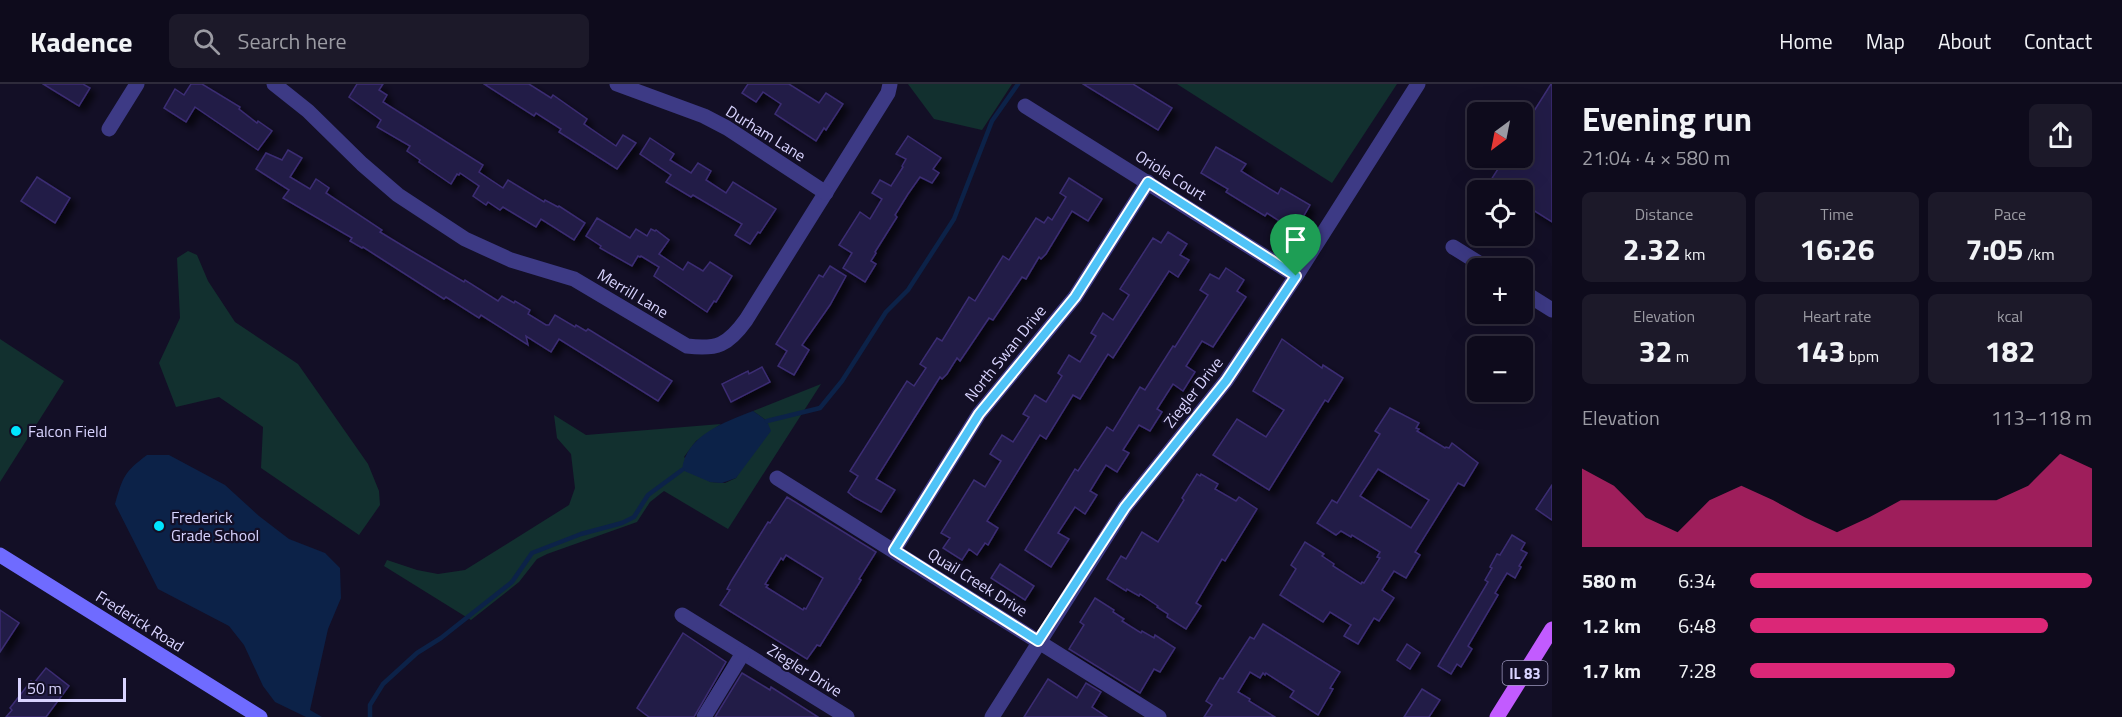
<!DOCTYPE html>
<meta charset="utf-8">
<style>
body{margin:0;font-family:"Titillium Web",sans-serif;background:#1c1929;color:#f1f3f6;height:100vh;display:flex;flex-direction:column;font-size:22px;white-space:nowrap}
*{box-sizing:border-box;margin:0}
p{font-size:20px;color:#9b9ba3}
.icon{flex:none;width:33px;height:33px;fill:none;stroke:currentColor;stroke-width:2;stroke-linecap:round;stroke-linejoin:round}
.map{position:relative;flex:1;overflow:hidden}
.drawer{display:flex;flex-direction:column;background:#0e0b1c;width:570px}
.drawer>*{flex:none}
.needle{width:39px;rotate:212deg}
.controls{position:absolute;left:1467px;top:18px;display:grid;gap:12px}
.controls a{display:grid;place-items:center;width:66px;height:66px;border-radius:9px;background:#0e0b1c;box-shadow:0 6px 24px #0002,0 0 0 2px #2e2b3b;font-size:30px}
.scale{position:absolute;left:18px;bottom:15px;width:108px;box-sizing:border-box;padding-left:6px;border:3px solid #d9d4ff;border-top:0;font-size:16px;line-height:21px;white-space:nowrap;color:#d9d4ff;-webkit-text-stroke:4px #130f26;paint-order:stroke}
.pin{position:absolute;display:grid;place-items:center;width:51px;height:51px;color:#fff;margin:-62px -26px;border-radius:50% 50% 50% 0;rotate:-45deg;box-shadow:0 0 6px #0007}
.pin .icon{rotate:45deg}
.round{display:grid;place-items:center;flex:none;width:63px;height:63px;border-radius:9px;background:#1c1929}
.overview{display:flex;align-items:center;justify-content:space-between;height:102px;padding:0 30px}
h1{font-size:33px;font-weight:700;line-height:45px}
.figures{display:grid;grid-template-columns:repeat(3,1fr);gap:9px;height:102px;padding:6px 30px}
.figures div{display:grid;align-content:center;border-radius:9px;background:#1c1929;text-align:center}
.figures b{font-size:30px;font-weight:700}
.figures small{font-size:16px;font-weight:400}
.figures p{font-size:16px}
.chart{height:168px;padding:12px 30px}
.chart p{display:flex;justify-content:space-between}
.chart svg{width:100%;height:108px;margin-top:6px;fill:#db2777;opacity:.7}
ul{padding:0 30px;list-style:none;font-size:20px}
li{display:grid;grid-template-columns:96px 72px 1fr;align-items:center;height:45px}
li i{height:15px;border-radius:8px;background:#db2777}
header{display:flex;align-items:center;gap:36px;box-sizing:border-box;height:84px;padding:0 30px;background:#0e0b1c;border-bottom:2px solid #2e2b3b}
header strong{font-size:28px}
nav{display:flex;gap:33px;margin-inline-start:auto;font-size:21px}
.search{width:420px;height:54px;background:#1c1929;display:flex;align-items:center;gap:15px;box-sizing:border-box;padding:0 21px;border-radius:9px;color:#9b9ba3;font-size:22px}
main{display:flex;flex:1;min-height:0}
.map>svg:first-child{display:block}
.green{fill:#12302f}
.water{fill:#0c2248}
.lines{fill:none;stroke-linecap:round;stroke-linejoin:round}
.stream{stroke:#0c2248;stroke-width:4.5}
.building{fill:#241b47;stroke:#3b2d73;stroke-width:1.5;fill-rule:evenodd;filter:url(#shadow)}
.street{stroke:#3d3a85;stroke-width:15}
.secondary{stroke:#6f6bff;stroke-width:15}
.primary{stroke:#c25bff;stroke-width:15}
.route-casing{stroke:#fff;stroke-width:12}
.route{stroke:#4fc3f7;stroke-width:8}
.poi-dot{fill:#00e5ff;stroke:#130f26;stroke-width:2}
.labels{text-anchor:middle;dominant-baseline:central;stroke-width:4.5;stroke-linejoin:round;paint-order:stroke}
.shield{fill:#130f26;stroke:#9e99be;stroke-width:1.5}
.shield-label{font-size:15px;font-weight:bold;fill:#d9d4ff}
.street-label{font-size:16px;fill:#d9d4ff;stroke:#130f26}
.poi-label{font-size:16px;fill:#d9d4ff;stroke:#130f26;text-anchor:start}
</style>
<header>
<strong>Kadence</strong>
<div class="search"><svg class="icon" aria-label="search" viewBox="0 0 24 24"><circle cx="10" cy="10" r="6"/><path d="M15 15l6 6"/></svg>Search here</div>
<nav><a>Home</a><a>Map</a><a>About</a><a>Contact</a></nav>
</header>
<main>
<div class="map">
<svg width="1552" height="633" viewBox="0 0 1552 633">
<defs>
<filter id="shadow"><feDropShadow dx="5.5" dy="5.5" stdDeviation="3" flood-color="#0009"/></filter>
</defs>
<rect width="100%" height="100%" fill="#130f26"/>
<g class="green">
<path d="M 908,0 L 1012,0 L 982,46 L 934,35 Z"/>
<path d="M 1177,0 L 1397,0 L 1332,99 Z"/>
<path d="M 188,167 L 197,171 L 208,197 L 235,238 L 298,280 L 368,380 L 379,407 L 380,421 L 359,451 L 261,384 L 263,343 L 219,313 L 176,323 L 159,279 L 180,234 L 177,174 Z"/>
<path d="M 0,255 L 64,297 L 0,398 Z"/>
<path d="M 821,300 L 728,445 L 664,407 L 650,418 L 637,438 L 547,470 L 537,475 L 519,498 L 471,536 L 384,482 L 387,476 L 417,486 L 438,490 L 465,486 L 569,421 L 575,404 L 571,370 L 557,354 L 554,331 L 586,351 L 721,340 L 696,357 L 684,373 L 710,398 L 725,399 L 736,394 L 767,337 L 753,327 Z"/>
</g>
<g class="water">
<path d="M 753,327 L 767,337 L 771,347 L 736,394 L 722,399 L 710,398 L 682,386 C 686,351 725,338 753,327 Z"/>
<path d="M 147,371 L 169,371 L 225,401 L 259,432 L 289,455 L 325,469 L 340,484 L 341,514 L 328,545 L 310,626 L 322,633 L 306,633 L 275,618 L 263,602 L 244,561 L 229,542 L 158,505 L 115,420 C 123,393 124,388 147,371 Z"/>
</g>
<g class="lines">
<g class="stream">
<path d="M 767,337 L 820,324 L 842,297 L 886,228 L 908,206 L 954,135 L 992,37 L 1018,0"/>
<path d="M 370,633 L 370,621 L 383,600 L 417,569 L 441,554 L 512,498 L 532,469 L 581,450 L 622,439 L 634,433 L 648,411 L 682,386"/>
</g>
</g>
<g class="building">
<path d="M 43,0 L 83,0 L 90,4 L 79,22 Z"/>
<path d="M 191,0 L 202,0 L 240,23 L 239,25 L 257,39 L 258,37 L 272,47 L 258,66 L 195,23 L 186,38 L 164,24 L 175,5 L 184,11 Z"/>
<path d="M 357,0 L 383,0 L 379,6 L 387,11 L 383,18 L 483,81 L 479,88 L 503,104 L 508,96 L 544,118 L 545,116 L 558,123 L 559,122 L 585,139 L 574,156 L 541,135 L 536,143 L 503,123 L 500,126 L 488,118 L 486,121 L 473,112 L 479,102 L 460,89 L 459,91 L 457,90 L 451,100 L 419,78 L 420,76 L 407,67 L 410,62 L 377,43 L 381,36 L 349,13 Z"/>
<path d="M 484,0 L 529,0 L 551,14 L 553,11 L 587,35 L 584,40 L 616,62 L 623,51 L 636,59 L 617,85 L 559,48 L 561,45 L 536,29 L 534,32 Z"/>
<path d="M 748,0 L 789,0 L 819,19 L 826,9 L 843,20 L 826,46 L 824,44 L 816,57 L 775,30 L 781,20 L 763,8 L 756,18 L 742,9 Z"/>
<path d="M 1083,0 L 1133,0 L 1172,24 L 1158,46 Z"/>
<path d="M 1551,0 L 1552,0 L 1552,138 L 1522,119 L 1522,106 L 1502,106 L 1489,99 L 1505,74 L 1522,74 L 1522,46 Z"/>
<path d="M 908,52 L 941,74 L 933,85 L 939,89 L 932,99 L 920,93 L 908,110 L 895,131 L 897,133 L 875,168 L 876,169 L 871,177 L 876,180 L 865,198 L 843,184 L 852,169 L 839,161 L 860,128 L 870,135 L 882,115 L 872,109 L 880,96 L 891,102 L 903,83 L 902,82 L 906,75 L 896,70 Z"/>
<path d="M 650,54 L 674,70 L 670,76 L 691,89 L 698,79 L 711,87 L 706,96 L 726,109 L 733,98 L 776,125 L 760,149 L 758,148 L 750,160 L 735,151 L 742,140 L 693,111 L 691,113 L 666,98 L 671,91 L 640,70 Z"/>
<path d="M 1216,63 L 1246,80 L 1241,87 L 1278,110 L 1281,104 L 1310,121 L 1295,147 L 1267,129 L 1265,132 L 1226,108 L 1228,105 L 1201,89 Z"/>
<path d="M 288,66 L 302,74 L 290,93 L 310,105 L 316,95 L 329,104 L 326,109 L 382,146 L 380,148 L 408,165 L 464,198 L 465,196 L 498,217 L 502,212 L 514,219 L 515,217 L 530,226 L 528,230 L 546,241 L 549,241 L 555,231 L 575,243 L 576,241 L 586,247 L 588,245 L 672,297 L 658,317 L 559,255 L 551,268 L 526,252 L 528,261 L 481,231 L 479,234 L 446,213 L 444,215 L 363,163 L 362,164 L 350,157 L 352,154 L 283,114 L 289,106 L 256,85 L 266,69 L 282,76 Z"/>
<path d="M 37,93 L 70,114 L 55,139 L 21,117 Z"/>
<path d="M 1069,94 L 1102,115 L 1088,137 L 1072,127 L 1046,170 L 1041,175 L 1039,173 L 1026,195 L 1022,193 L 993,236 L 989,234 L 960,277 L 957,274 L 947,290 L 942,295 L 940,293 L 876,395 L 895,406 L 881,428 L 854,413 L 848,408 L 858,392 L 850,387 L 907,297 L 914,302 L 926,284 L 920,280 L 937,254 L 942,257 L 969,213 L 975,217 L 1003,172 L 1009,176 L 1036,134 L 1044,139 L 1048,133 L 1052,136 L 1066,113 L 1060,109 Z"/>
<path d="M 597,134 L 630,154 L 636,145 L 647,152 L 651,145 L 655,147 L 656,146 L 669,156 L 659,170 L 683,186 L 688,178 L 703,187 L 710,178 L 732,192 L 716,218 L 714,217 L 707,228 L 654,192 L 659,183 L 641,172 L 640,173 L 638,172 L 632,182 L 600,164 L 601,162 L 586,152 Z"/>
<path d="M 1168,148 L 1187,160 L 1180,171 L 1189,176 L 1178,193 L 1169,187 L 1113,274 L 1108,270 L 1080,315 L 1073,311 L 1046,355 L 1040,351 L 987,437 L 998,444 L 988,461 L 985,459 L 977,471 L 969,465 L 962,476 L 943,464 L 950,454 L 941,449 L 974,396 L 985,403 L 1001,377 L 990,370 L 1002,351 L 1013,358 L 1029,333 L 1023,330 L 1035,311 L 1046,318 L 1062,292 L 1058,289 L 1069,271 L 1080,278 L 1096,252 L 1091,249 L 1103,229 L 1113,236 L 1129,211 L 1120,205 L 1153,154 L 1161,159 Z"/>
<path d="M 830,182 L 846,192 L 830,221 L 802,261 L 809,266 L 794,291 L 778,282 L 787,267 L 776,260 L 819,191 L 823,193 Z"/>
<path d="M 1226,184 L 1244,196 L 1237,207 L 1246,213 L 1213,263 L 1202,257 L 1186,282 L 1195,288 L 1183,307 L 1173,300 L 1157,325 L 1162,328 L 1150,347 L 1139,341 L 1123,366 L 1129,369 L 1117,388 L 1106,381 L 1090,407 L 1097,411 L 1085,430 L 1075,423 L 1058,449 L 1069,455 L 1051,483 L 1025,466 L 1075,385 L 1078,387 L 1107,343 L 1113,347 L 1140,303 L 1145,306 L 1173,262 L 1175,263 L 1208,211 L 1200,206 L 1210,190 L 1219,195 Z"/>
<path d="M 1282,255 L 1322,284 L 1323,281 L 1343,294 L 1328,318 L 1325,316 L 1269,406 L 1213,371 L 1237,335 L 1266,353 L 1284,326 L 1253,307 Z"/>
<path d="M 762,283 L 770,298 L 731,318 L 722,300 L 748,287 L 749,290 Z"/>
<path d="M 1390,324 L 1419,339 L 1416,344 L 1419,345 L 1417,347 L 1445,364 L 1446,363 L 1449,364 L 1452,359 L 1478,379 L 1464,402 L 1458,399 L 1415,468 L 1420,471 L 1406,494 L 1394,487 L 1382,506 L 1394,514 L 1379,537 L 1374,534 L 1358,560 L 1344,552 L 1351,541 L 1330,528 L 1323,538 L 1280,511 L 1296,485 L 1291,481 L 1305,458 L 1324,470 L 1322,472 L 1334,480 L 1333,482 L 1361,500 L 1362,498 L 1364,499 L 1380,474 L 1377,473 L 1380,468 L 1352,451 L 1351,453 L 1341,447 L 1336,451 L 1317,439 L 1332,416 L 1337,419 L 1380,350 L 1375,347 ZM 1378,385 L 1429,416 L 1411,444 L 1360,412 Z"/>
<path d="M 1197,390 L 1200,392 L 1201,390 L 1218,400 L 1215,405 L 1236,417 L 1239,413 L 1257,425 L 1225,477 L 1222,475 L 1196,519 L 1201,522 L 1186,545 L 1167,533 L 1168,530 L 1157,523 L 1158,522 L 1140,510 L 1139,512 L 1127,505 L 1126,507 L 1107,495 L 1121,472 L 1126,475 L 1142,448 L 1158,458 L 1184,416 L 1182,414 Z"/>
<path d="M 1552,401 L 1552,436 L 1536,425 Z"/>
<path d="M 787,413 L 876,468 L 859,495 L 861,496 L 820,562 L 817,561 L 807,575 L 720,521 L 730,506 L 727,505 L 732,496 L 768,438 L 770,439 ZM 786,471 L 823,494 L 806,525 L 804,524 L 803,526 L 766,503 L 768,501 L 765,500 L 781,474 L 783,476 Z"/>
<path d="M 1512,451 L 1525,459 L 1521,466 L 1527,469 L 1519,482 L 1521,483 L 1515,494 L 1507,489 L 1495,509 L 1498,511 L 1468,562 L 1472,565 L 1461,583 L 1457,580 L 1451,590 L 1438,582 L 1488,498 L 1485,496 L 1492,484 L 1490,483 L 1497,470 L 1500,471 Z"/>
<path d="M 1000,480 L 1034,502 L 1025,516 L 991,494 Z"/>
<path d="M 1095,514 L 1114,526 L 1113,528 L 1124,535 L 1122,537 L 1141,549 L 1142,547 L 1154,554 L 1155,551 L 1175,564 L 1160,588 L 1154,585 L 1140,609 L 1069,565 L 1084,541 L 1080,538 Z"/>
<path d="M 0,526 L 19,539 L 0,568 Z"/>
<path d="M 1263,540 L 1340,588 L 1330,604 L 1333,605 L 1318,631 L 1290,613 L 1294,607 L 1266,589 L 1265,591 L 1263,589 L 1260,594 L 1250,588 L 1238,608 L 1250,615 L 1249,617 L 1275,633 L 1204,633 L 1212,621 L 1206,617 L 1220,594 L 1223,595 L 1250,553 L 1254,555 Z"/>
<path d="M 683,549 L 726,578 L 694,633 L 649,633 L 637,624 Z"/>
<path d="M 1407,560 L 1420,569 L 1410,585 L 1397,576 Z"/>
<path d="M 46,584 L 69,602 L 46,633 L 6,633 L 12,626 L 10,624 L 31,597 L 34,599 Z"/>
<path d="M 742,589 L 770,606 L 771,603 L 818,633 L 715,633 Z"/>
<path d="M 1048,595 L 1077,614 L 1086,599 L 1101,608 L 1092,623 L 1107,633 L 1024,633 Z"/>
<path d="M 1422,605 L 1440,616 L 1429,633 L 1404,633 Z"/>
</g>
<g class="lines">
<g class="street">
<path d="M 274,0 L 308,27 L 362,80 L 398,111 L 465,155 L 511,176 L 574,195 L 687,262 C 717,266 728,261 746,236 L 888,9 L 890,0"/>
<path d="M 617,0 L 704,32 L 727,44 L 826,109"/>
<path d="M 1025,22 L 1296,192"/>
<path d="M 109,45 L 137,0"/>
<path d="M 1453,163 L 1487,184"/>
<path d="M 1522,207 L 1552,226"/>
<path d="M 777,394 L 1159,633"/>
<path d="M 894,466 L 979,330 L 1075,213 L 1148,98"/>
<path d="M 682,531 L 847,633"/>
<path d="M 704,633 L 743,569"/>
<path d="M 992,633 L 1125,423 L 1226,297 L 1296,192 L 1418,0"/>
</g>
<path class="secondary" d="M 0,471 L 260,633"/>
<path class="primary" d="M 1497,633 L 1552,545"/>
</g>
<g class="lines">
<defs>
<path id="route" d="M 1148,98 L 1296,192 L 1226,297 L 1125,423 L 1038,557 L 894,466 L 979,330 L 1075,213 Z"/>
</defs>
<use href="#route" class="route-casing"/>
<use href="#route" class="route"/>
</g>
<g class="poi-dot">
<circle cx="16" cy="347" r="6"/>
<circle cx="159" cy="442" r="6"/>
</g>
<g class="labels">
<rect class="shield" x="1502.5" y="577" width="45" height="24" rx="4.5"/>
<g class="shield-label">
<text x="1525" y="589">IL 83</text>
</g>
<g class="street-label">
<text transform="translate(766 49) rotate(32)">Durham Lane</text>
<text transform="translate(1171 91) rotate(32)">Oriole Court</text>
<text transform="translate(633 209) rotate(31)">Merrill Lane</text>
<text transform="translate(1005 269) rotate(-51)">North Swan Drive</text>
<text transform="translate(1193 308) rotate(-52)">Ziegler Drive</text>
<text transform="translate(978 498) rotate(32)">Quail Creek Drive</text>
<text transform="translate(140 537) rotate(32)">Frederick Road</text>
<text transform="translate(805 586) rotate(32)">Ziegler Drive</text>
</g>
<g class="poi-label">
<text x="28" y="347">Falcon Field</text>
<text x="171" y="433">Frederick<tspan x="171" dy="18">Grade School</tspan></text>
</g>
</g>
</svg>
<div class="controls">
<a><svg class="needle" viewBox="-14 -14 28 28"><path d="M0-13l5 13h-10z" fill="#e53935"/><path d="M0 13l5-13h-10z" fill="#9b9ba3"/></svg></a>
<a><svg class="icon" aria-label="locate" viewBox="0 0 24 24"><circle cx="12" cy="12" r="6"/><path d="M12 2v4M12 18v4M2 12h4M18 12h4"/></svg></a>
<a>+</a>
<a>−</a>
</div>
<div class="scale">50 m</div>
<div class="pin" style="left:1296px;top:192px;background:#1e9e55"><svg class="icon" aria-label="arrive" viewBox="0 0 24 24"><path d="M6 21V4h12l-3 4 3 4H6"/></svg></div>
</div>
<section class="drawer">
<div class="overview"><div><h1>Evening run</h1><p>21:04 · 4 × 580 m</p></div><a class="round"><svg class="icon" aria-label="share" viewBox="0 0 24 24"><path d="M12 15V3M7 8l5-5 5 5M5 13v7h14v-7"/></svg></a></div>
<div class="figures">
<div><p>Distance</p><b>2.32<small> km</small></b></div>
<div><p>Time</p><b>16:26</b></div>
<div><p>Pace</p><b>7:05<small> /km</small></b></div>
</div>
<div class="figures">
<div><p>Elevation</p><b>32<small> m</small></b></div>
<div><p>Heart rate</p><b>143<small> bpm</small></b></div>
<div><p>kcal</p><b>182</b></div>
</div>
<div class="chart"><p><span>Elevation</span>113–118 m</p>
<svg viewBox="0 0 160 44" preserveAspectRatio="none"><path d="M0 44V12L10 19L20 32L30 38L40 25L50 19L60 25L70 32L80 38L90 32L100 25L110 25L120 25L130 25L140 19L150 6L160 12V44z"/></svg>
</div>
<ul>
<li><b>580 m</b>6:34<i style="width:100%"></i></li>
<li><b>1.2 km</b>6:48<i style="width:87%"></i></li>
<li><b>1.7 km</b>7:28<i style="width:60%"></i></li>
</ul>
</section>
</main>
